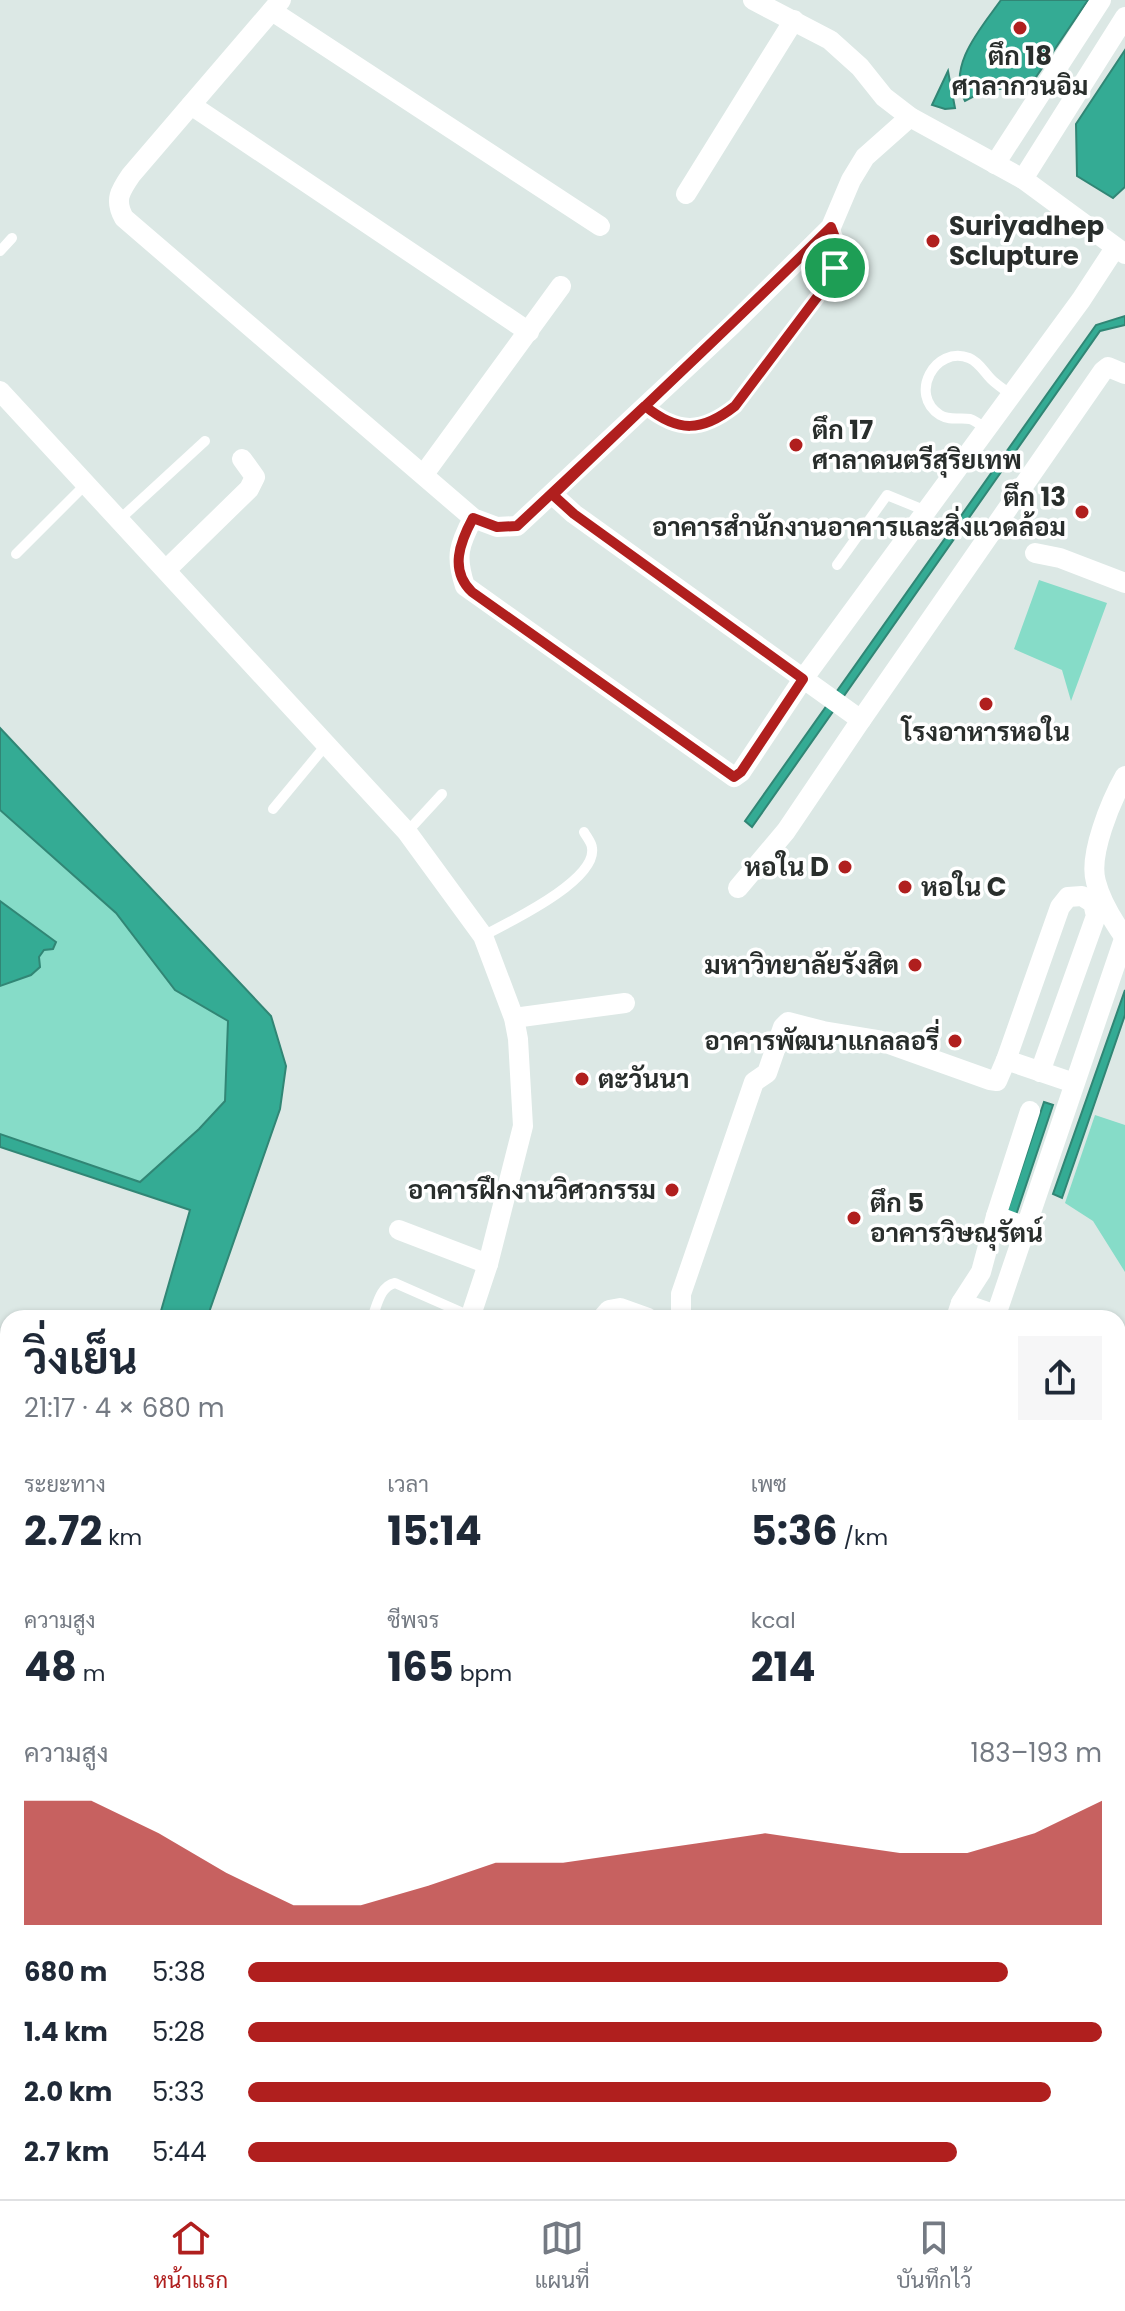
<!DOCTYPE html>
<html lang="th">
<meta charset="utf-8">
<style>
body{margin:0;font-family:Poppins,Sarabun,sans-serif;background:#f6f6f7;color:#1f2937;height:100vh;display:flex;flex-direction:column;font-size:30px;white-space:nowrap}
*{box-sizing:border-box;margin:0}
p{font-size:26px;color:#747a83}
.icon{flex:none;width:44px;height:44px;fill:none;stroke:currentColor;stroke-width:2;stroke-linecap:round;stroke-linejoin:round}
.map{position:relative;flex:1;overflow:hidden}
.side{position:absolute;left:0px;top:1310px;width:1126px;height:890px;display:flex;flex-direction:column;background:#fff;border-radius:24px 24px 0 0;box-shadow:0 2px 6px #0004}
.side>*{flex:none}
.pin{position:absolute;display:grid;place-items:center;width:68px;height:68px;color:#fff;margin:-34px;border:4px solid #fff;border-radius:50%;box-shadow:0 2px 8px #0007}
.round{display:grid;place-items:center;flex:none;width:84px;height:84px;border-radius:0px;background:#f6f6f7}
.head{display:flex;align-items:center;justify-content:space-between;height:136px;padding:0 24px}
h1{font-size:44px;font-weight:700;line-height:60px}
.figures{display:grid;grid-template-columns:repeat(3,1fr);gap:12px;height:136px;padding:8px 24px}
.figures div{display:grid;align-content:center}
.figures b{font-size:40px;font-weight:700}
.figures small{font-size:22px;font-weight:400}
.figures p{font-size:22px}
.chart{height:224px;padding:16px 24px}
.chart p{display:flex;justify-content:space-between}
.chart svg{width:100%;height:144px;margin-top:8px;fill:#b01f1e;opacity:.7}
ul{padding:0 24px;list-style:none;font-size:26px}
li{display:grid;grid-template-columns:128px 96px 1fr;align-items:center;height:60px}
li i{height:20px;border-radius:10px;background:#b01f1e}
.dock{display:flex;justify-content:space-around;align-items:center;height:112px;border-top:2px solid #e0e1e3;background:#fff;font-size:22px;color:#747a83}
.dock a{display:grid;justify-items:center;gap:4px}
.dock .current{color:#b01f1e}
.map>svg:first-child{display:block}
.green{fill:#86dcc8}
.water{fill:#34ab94;stroke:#318675;stroke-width:2}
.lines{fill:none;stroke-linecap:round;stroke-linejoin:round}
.service{stroke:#fff;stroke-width:10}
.minor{stroke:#fff;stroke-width:20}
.tertiary{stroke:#fff;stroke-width:24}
.route-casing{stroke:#fff;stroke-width:16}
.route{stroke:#b01f1e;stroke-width:10}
.poi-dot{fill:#b01f1e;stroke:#fff;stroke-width:3}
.labels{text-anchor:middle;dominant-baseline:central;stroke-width:7;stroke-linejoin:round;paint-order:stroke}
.poi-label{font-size:26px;font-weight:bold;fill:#292e2c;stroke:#fff;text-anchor:start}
</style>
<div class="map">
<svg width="1125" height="2199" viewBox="0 0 1125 2199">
<rect width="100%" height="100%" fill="#dce8e5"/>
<g class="green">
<path d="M 1039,580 L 1107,603 L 1071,701 L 1062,670 L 1014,649 Z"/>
<path d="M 0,810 L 116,913 L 175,990 L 228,1020 L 225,1101 L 199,1129 L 140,1183 L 0,1134 Z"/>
<path d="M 1095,1115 L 1125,1125 L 1125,1272 L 1093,1221 L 1065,1203 Z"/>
</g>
<g class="water">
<path d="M 1001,0 L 1088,0 L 1032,83 L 1023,89 L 988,89 L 965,101 C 946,66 982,27 1001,0 Z"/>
<path d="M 1125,50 L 1125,187 L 1113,198 L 1077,176 L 1076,124 Z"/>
<path d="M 948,71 L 955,108 L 945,109 L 932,105 Z"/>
<path d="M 1125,316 L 1125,325 L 1100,331 L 752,827 L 745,821 L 1096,325 Z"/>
<path d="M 0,728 L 271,1016 L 286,1066 L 280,1109 L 207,1318 L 159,1318 L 190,1210 L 0,1147 L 0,1134 L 140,1182 L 199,1129 L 225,1101 L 228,1021 L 175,990 L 116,913 L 0,810 Z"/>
<path d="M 0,901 L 56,942 L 53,949 L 44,950 L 39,957 L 40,967 L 31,975 L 0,986 Z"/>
<path d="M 1125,990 L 1125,1015 L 1062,1198 L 1053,1194 Z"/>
<path d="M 1044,1102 L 1053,1105 L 1016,1215 L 1007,1212 Z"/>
<path d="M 0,1854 L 8,1857 L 8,1903 L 0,1926 Z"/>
</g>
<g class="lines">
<g class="service">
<path d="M 0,251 L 12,238"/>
<path d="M 645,406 C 678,433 702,432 735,406 L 827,284 C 837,264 839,248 831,227"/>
<path d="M 986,429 C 982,426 976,421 970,419 C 960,417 950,421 940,415 C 908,395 935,345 969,358 C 979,362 984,372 991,379 C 997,385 1005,390 1011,395"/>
<path d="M 119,520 L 205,441"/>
<path d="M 16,554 L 86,484"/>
<path d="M 837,565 L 887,495 L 926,511"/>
<path d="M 273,809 L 326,745"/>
<path d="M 407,832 L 442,794"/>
<path d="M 483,936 C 507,923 597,881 592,848 C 592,843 586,836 584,832"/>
<path d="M 372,1318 C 377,1306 380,1286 395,1283 L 470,1316"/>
<path d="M 1118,1528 L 1125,1534"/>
</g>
<g class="minor">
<path d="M 281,0 L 131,175 C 120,191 114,200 124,218 L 473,518 L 497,527 L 517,526 L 732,325 L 831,227 L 851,180 L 865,157 L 910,117"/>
<path d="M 753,0 L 830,40 L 860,67 L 884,97 L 910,117 L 1023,179 L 1125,254"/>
<path d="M 272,11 L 600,226"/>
<path d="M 191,105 L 529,332"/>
<path d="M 995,164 L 1101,0"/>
<path d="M 1023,179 L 1125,17"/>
<path d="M 686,194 L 794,20"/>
<path d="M 0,391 L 407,832 L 483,936 L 514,1018 L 518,1039 L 523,1126 L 488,1264 L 470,1318"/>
<path d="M 424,474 L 561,286"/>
<path d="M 553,495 L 574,514 L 861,720 L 786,831 L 738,888"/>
<path d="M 473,518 C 459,545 455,556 465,586 L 734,777 L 741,772 L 803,679 L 1081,300 L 1115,248"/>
<path d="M 1035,553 L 1060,558 L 1125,583"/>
<path d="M 167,569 L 249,489 L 255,477 L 242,459"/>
<path d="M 861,720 L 1103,371 L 1108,367 L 1125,374"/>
<path d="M 1125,938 C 1113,921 1101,902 1096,882 C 1088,855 1111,801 1125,776"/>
<path d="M 514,1018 L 625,1003"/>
<path d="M 1006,1060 L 1060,907 L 1068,897 L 1082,896 L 1093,903 L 1096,916 L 1040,1072"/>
<path d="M 1026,1227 L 996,1216 L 1030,1111"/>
<path d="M 399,1230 L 488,1264"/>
<path d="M 961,1303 L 981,1272 L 996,1216"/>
<path d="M 602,1318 L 609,1310 L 620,1308 L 648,1318"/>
<path d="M 681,1318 L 681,1294 L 754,1082 L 767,1073 L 783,1027 L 788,1022 L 823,1031 L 878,1040 L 990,1080 L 997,1081 L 1006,1060 L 1074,1083"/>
<path d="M 956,1318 L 961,1303 L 996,1315"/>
<path d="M 995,1318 L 1125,936"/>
<path d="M 0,1344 L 8,1347"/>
<path d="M 0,1432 L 8,1409"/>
<path d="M 0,1462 L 8,1464"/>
<path d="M 0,1537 L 8,1540"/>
<path d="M 1118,1557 L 1125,1560"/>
<path d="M 1118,1621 L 1125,1624"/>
<path d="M 0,1824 L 8,1827"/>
<path d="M 1118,1951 L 1125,1953"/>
<path d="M 1118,2082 L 1125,2084"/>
<path d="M 0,2115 L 8,2118"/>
<path d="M 222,2192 L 243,2199"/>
<path d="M 951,2192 L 972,2199"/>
<path d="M 10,2199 L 13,2192"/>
<path d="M 152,2199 L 155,2192"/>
<path d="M 826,2199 L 828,2192"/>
</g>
<g class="tertiary">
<path d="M 1118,1825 L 1125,1827"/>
<path d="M 1118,1843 L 1125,1845"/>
</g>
</g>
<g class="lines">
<defs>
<path id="route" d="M 835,268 L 827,284 L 735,406 C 702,432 678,433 645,406 L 517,526 L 497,527 L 473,518 C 460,542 449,570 472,592 L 734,777 L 741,772 L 803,679 L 574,514 L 553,495 C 645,405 739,318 831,227 L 836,240 L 835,268"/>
</defs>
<use href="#route" class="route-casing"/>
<use href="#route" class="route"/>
</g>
<g class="poi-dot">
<circle cx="1020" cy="28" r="8"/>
<circle cx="933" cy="241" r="8"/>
<circle cx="796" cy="445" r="8"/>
<circle cx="1082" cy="512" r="8"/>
<circle cx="986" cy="704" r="8"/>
<circle cx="845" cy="867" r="8"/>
<circle cx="905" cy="887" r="8"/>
<circle cx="915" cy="965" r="8"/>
<circle cx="955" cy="1041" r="8"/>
<circle cx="582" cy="1079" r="8"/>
<circle cx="672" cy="1190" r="8"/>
<circle cx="854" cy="1218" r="8"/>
</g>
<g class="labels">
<g class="poi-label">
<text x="1020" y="56" text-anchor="middle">ตึก 18<tspan x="1020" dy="30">ศาลากวนอิม</tspan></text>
<text x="949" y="226">Suriyadhep<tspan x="949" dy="30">Sclupture</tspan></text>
<text x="812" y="430">ตึก 17<tspan x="812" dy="30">ศาลาดนตรีสุริยเทพ</tspan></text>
<text x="1066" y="497" text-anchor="end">ตึก 13<tspan x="1066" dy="30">อาคารสำนักงานอาคารและสิ่งแวดล้อม</tspan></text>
<text x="986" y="732" text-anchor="middle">โรงอาหารหอใน</text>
<text x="829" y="867" text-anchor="end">หอใน D</text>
<text x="921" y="887">หอใน C</text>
<text x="899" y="965" text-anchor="end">มหาวิทยาลัยรังสิต</text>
<text x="939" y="1041" text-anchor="end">อาคารพัฒนาแกลลอรี่</text>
<text x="598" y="1079">ตะวันนา</text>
<text x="656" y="1190" text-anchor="end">อาคารฝึกงานวิศวกรรม</text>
<text x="870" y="1203">ตึก 5<tspan x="870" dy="30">อาคารวิษณุรัตน์</tspan></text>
</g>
</g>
</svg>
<div class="pin" style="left:835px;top:268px;background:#1e9e55"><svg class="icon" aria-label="arrive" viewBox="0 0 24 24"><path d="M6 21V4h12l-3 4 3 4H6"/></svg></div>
<section class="side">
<div class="head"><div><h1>วิ่งเย็น</h1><p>21:17 · 4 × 680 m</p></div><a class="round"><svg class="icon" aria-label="share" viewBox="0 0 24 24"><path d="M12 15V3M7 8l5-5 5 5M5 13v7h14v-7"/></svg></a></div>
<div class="figures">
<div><p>ระยะทาง</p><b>2.72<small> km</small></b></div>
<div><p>เวลา</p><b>15:14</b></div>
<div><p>เพซ</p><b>5:36<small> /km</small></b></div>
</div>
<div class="figures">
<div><p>ความสูง</p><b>48<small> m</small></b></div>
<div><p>ชีพจร</p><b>165<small> bpm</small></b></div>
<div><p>kcal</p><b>214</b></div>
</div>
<div class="chart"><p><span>ความสูง</span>183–193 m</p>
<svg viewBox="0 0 160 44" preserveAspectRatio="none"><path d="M0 44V6L10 6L20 16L30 28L40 38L50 38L60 32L70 25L80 25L90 22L100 19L110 16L120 19L130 22L140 22L150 16L160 6V44z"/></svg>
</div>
<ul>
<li><b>680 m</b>5:38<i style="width:89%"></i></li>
<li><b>1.4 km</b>5:28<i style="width:100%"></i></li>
<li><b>2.0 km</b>5:33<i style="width:94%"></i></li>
<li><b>2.7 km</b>5:44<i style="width:83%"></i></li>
</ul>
</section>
</div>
<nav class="dock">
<a class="current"><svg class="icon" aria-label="home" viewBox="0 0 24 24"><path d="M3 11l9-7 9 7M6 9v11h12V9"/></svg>หน้าแรก</a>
<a><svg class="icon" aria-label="map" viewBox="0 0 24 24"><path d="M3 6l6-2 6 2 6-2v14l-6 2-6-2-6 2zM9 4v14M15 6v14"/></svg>แผนที่</a>
<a><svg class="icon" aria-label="saved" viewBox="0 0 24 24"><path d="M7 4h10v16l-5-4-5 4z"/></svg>บันทึกไว้</a>
</nav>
